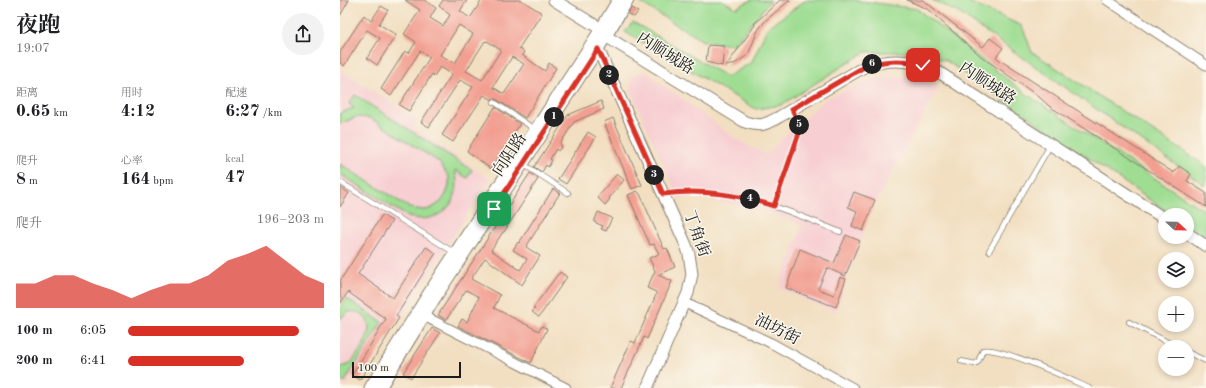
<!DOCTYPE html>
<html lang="zh">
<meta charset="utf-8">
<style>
body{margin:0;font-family:"Old Standard TT","Noto Serif SC",serif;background:#f2f2f2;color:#202124;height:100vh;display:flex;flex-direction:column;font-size:15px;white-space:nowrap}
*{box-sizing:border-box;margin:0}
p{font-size:13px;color:#757577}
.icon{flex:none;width:22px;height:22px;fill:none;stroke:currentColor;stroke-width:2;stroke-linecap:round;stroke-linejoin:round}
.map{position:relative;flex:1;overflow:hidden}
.side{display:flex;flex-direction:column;background:#fff;width:340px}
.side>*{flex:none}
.needle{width:26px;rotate:112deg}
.controls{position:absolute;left:818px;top:208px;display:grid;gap:8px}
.controls a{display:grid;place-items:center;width:36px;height:36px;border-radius:50%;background:#fff;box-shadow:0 2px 6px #0003;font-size:20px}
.scale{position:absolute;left:12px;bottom:10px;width:109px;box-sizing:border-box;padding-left:4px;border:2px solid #1c1c1c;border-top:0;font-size:11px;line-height:14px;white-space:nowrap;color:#1c1c1c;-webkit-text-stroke:3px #fbf7ec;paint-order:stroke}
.pin{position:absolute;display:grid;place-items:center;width:34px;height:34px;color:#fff;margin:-17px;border-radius:8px;box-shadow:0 2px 6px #0006}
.km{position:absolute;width:20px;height:20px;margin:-10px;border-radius:50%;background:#222;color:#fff;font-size:11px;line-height:20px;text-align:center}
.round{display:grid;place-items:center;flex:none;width:42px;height:42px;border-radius:21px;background:#f2f2f2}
.head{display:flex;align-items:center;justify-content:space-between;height:68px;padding:0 16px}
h1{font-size:22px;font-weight:700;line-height:30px}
.metrics{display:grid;grid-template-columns:repeat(3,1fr);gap:6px;height:68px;padding:4px 16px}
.metrics div{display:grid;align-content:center}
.metrics b{font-size:17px;font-weight:700}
.metrics small{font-size:11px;font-weight:400}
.metrics p{font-size:11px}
.chart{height:112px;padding:8px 16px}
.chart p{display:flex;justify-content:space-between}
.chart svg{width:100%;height:72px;margin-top:4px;fill:#d93025;opacity:.7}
ul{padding:0 16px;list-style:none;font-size:13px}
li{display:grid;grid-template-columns:64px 48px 1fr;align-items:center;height:30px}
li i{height:10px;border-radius:5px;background:#d93025}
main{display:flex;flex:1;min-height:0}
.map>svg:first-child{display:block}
.built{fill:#f7cfd2}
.park{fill:#9edd92;stroke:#5d7c57}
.building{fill:#f29f91;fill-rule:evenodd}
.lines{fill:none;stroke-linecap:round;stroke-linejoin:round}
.service-casing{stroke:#877e6e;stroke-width:6}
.minor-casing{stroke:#877e6e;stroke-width:11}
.tertiary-casing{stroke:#877e6e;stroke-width:13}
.service{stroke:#fff;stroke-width:4.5}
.minor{stroke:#fff;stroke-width:9}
.tertiary{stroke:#fff;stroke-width:11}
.route-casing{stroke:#fff;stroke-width:8}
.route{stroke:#d93025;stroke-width:5}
.labels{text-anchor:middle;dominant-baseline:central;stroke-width:3;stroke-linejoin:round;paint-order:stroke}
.street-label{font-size:16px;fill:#1c1c1c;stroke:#fbf7ec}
</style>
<main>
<section class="side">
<div class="head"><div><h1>夜跑</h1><p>19:07</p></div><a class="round"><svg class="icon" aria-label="share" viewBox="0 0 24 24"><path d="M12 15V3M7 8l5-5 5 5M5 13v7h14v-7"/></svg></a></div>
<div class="metrics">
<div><p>距离</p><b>0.65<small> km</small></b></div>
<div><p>用时</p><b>4:12</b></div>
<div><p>配速</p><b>6:27<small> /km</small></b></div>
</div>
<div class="metrics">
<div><p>爬升</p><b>8<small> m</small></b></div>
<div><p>心率</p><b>164<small> bpm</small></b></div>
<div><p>kcal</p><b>47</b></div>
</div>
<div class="chart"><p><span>爬升</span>196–203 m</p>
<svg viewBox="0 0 160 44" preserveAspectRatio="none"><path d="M0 44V29L10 29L20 24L30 24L40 29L50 33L60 38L70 33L80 29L90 29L100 24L110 15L120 11L130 6L140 15L150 24L160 29V44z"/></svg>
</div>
<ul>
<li><b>100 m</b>6:05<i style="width:87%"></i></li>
<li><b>200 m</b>6:41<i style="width:59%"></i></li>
</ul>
</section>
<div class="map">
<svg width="866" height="388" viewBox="0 0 866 388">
<rect width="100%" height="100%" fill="#fbf7ec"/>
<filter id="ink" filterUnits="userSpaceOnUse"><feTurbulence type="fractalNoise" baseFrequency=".025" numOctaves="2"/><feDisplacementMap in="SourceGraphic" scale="8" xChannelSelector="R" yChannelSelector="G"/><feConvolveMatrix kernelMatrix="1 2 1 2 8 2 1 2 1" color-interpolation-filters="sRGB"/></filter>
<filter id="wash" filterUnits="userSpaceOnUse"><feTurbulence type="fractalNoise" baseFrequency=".012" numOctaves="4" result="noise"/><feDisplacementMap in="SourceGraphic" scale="16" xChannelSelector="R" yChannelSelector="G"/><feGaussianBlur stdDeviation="0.9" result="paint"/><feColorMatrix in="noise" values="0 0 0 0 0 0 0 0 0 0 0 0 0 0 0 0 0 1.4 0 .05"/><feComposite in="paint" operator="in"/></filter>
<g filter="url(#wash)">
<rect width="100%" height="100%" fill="#f2dfc1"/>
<g class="built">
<path d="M 0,70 L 78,120 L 73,128 L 150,179 L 19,382 L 12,378 L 6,387 L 0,382 Z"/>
<path d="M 303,72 L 307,73 L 396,139 L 427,155 L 440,140 L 486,99 L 530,80 L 557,77 L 569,77 L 580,79 L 598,88 L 532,209 L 495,312 L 439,288 L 462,225 L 424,210 L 367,199 L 366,196 L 349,195 L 339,199 L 290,90 L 292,78 L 296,74 Z"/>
</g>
<g class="park">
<path d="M 303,0 L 382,0 L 396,8 L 411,0 L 431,0 L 393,45 L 363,41 L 301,3 Z"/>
<path d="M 466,0 L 515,0 L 577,9 L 685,93 L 866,212 L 866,238 L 847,225 L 847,215 L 832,215 L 605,60 L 561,52 L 525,52 L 441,105 L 416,109 L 285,32 L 293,22 L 387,77 L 412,62 L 427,28 Z"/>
<path d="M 592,0 L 624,0 L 682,26 L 692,52 L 866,166 L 866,186 L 619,13 Z"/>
<path d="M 15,95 L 132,170 L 127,178 L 115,170 C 124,201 100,226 68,217 L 0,174 L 0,164 L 70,208 L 84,210 L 90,209 L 101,202 L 106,194 L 109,186 L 109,177 L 99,162 L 30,118 L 16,117 L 0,124 L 0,113 L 14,108 L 9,104 Z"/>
<path d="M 6,298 L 42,322 L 4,383 L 0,379 L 0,367 L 10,364 C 18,352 37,332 25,317 C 21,312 14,311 8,312 L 0,319 L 0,308 Z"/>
</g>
<g id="blocks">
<g class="building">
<path d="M 0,0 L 9,0 L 0,16 Z"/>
<path d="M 65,0 L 84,0 L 96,8 L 90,18 L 103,26 L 110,15 L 99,6 L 103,0 L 127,0 L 120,11 L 130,18 L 142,0 L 181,0 L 202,13 L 179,48 L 184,52 L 182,55 L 205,71 L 209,63 L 216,68 L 185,118 L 156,99 L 151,99 L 144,95 L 113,142 L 102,135 L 133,87 L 120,80 L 89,127 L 81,122 L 112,74 L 100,67 L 94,76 L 92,74 L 69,111 L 59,105 L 90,57 L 80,51 L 51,96 L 41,89 L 65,51 L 69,53 L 76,42 L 64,34 L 80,10 ZM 119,25 L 133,34 L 115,63 L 100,55 ZM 145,41 L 146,42 L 147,41 L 161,50 L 142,80 L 126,71 ZM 172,57 L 184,64 L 164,94 L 153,87 Z"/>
<path d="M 440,0 L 450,0 L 426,20 L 418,30 L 408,55 L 394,64 L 386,66 L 415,25 L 414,24 Z"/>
<path d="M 567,0 L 583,0 L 643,47 L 650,38 L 663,48 L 656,57 L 661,61 L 834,173 L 839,166 L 851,174 L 847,181 L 866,193 L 866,207 L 709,106 L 698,96 L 642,57 L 587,9 Z"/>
<path d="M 41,6 L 48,10 L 39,24 L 56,35 L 37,65 L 27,58 L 40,38 L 27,30 L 4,66 L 0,63 L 0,52 L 24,15 L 31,21 Z"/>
<path d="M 291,8 L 298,12 L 294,17 L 288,14 Z"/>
<path d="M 368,45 L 384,46 L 382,66 L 366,62 Z"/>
<path d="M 261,101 L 264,109 L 234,122 L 220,144 L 222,146 L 218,151 L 216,149 L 210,159 L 212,160 L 208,167 L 206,165 L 202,172 L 194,167 L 228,115 Z"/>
<path d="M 155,107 L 180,124 L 151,169 L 127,151 Z"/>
<path d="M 273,118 L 302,185 L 292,189 L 264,122 Z"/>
<path d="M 248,132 L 256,137 L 226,184 L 218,179 Z"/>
<path d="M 190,173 L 198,179 L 164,232 L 163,232 L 151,250 L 180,270 L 187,259 L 173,250 L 178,242 L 179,243 L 213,189 L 220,193 L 186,247 L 200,256 L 182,285 L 145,258 L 131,279 L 160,295 L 154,308 L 199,331 L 202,326 L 207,329 L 191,363 L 118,326 L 122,319 L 127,322 L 139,297 L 126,290 L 106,320 L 98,315 Z"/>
<path d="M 277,174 L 284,180 L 269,198 L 270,199 L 265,205 L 257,197 Z"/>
<path d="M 0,187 L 9,193 L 0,207 Z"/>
<path d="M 297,191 L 300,194 L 324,249 L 327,248 L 335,267 L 318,275 L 332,281 L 307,339 L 304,337 L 281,388 L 270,388 L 291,341 L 295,343 L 316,295 L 316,292 L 307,288 L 315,271 L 309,258 L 319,254 L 314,244 L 310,245 L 288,195 Z"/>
<path d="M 514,192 L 535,200 L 523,231 L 512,226 L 517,211 L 508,207 Z"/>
<path d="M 258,212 L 272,218 L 266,231 L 261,229 L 263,226 L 254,222 Z"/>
<path d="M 42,215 L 52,221 L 18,274 L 53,298 L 86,247 L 96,253 L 56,316 L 59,318 L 20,380 L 12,375 L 39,331 L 38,331 L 46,319 L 8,292 L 0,304 L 0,281 Z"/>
<path d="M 506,235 L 520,241 L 505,276 L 487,268 L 478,289 L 494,295 L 500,277 L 506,279 L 496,307 L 446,288 L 460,249 L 494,263 Z"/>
<path d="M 220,272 L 227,277 L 199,317 L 192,312 L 195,309 L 193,308 L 218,274 L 219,274 Z"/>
<path d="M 92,328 L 100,333 L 71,378 L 63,373 Z"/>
</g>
</g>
</g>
<g filter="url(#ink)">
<use href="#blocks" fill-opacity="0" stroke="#877e6e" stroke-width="1"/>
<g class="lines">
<defs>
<g id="service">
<path d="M 154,102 L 196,130"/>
<path d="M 183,164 L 228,193"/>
<path d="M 0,182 L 115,253"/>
<path d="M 323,194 C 392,185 438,207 500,232"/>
<path d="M 434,206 L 459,133 L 459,124 L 452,109"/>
<path d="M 649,251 L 711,144"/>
<path d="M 789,322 L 837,347"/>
<path d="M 847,352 L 866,361"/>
<path d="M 621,361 L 635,364 L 638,362 L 643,350 C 660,346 731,380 749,388"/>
</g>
<g id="minor">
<path d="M 767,0 L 866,65"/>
<path d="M 345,303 L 431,343 L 513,388"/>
<path d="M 84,316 L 226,388"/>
</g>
<g id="tertiary">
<path d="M 214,0 L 261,29"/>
<path d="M 259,32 L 405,122 C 422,127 424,125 439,117 L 524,67 C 550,57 576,60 600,73 L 825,219"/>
<path d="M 258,49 L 346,245 L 349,254 L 352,274 L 348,293 L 307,388"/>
<path d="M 847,233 L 866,246"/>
<path d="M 30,388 L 89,293 L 259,32 L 278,0"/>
<path d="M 40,388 L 95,298 L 258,49 L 288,0"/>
</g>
</defs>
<use href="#service" class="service-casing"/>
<use href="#minor" class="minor-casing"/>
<use href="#tertiary" class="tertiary-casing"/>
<use href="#service" class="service"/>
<use href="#minor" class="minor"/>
<use href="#tertiary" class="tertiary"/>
</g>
</g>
<g class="lines" filter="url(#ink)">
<defs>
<path id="route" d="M 154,209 L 258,49 L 323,194 C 362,189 396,194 434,206 L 459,133 L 459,124 L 452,109 L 524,67 C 543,60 563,59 583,65"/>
</defs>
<use href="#route" class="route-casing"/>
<use href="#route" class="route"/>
</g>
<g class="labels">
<g class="street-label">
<text transform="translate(325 54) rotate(32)">内顺城路</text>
<text transform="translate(647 84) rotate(33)">内顺城路</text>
<text transform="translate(170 155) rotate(-57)">向阳路</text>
<text transform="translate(356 234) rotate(70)">丁角街</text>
<text transform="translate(437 330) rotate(27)">油坊街</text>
</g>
</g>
</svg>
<div class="controls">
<a><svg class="needle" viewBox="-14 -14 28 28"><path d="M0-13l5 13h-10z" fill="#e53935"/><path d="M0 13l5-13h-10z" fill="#757577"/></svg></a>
<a><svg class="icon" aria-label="layers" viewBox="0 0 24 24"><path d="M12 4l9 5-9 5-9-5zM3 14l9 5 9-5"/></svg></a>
<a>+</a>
<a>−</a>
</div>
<div class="scale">100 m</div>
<div class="pin" style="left:154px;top:209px;background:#1e9e55"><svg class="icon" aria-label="arrive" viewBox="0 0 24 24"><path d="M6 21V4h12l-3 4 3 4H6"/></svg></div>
<div class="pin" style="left:583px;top:65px;background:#d93025"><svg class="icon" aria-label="check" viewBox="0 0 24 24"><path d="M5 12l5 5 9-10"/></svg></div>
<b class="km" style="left:214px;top:117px">1</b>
<b class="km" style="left:269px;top:75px">2</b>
<b class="km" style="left:314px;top:175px">3</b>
<b class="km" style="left:410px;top:199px">4</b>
<b class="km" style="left:459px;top:125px">5</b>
<b class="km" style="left:532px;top:64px">6</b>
</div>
</main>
